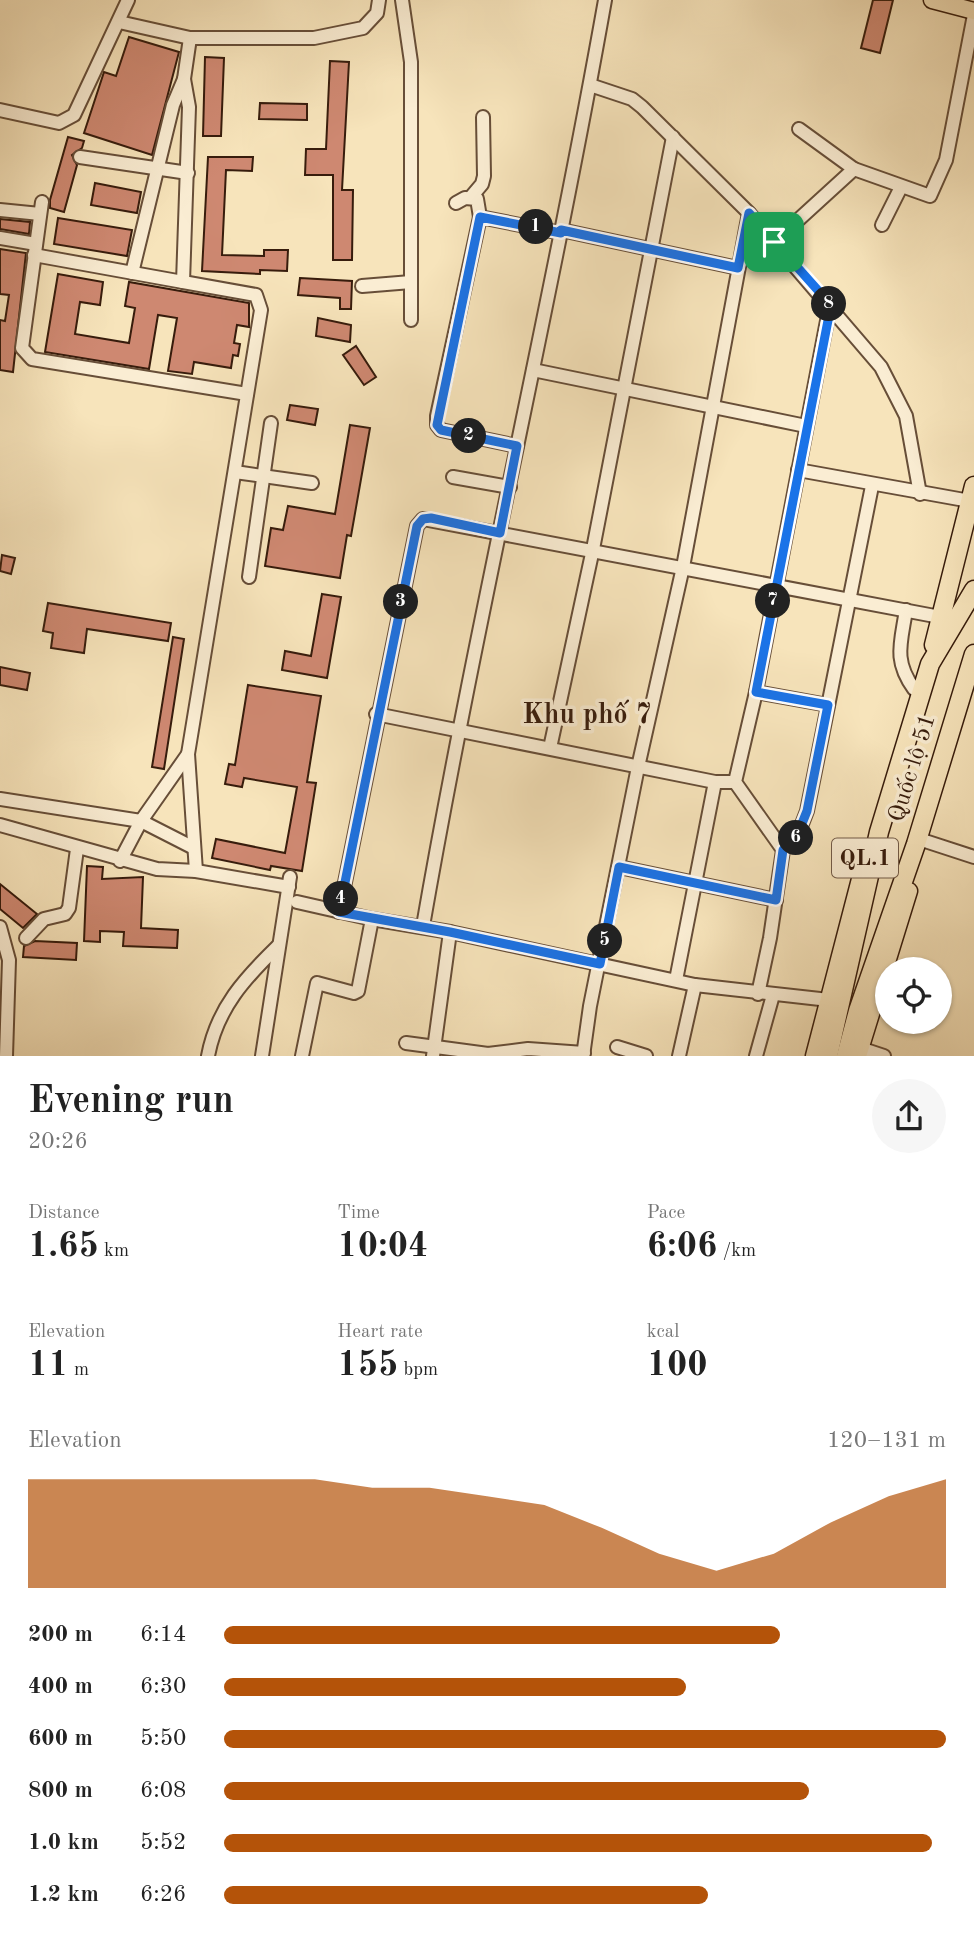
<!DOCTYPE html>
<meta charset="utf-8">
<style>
body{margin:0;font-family:"Old Standard TT",serif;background:#f6f6f6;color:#222;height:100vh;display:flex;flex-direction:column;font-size:26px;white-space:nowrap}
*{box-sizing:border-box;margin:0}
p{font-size:23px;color:#767676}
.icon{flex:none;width:38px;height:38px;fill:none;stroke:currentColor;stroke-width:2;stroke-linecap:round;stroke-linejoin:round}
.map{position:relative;height:1056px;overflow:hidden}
.panel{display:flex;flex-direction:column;background:#fff;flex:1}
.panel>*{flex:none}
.tools{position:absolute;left:875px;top:957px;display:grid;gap:14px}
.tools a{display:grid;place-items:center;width:77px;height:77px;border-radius:50%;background:#fff;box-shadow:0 2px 5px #0004;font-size:35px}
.pin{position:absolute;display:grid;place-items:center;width:60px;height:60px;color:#fff;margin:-30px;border-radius:14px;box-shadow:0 4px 10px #0006}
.km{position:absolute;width:35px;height:35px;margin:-18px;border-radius:50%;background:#222;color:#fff;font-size:19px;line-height:35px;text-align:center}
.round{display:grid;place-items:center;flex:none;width:74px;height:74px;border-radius:37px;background:#f6f6f6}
.summary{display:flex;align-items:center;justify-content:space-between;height:119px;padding:0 28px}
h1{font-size:38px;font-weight:700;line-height:52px}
.stats{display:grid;grid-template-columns:repeat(3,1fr);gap:10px;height:119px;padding:7px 28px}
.stats div{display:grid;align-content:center}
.stats b{font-size:35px;font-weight:700}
.stats small{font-size:19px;font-weight:400}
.stats p{font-size:19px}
.chart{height:196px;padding:14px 28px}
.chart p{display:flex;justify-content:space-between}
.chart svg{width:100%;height:126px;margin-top:7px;fill:#b45309;opacity:.7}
ul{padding:0 28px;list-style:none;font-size:23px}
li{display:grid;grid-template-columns:112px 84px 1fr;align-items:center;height:52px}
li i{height:18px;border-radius:9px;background:#b45309}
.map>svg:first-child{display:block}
.building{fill:#ce8871;stroke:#371c0c;stroke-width:2}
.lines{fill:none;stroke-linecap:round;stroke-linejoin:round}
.minor-casing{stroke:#674e38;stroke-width:16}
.major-casing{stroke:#371c0c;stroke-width:19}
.highway-casing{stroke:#371c0c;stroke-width:21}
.minor{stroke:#faedd3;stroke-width:12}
.major{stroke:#f7e4bb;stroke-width:16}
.highway{stroke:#f7e4bb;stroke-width:18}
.route-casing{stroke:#fff;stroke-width:14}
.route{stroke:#1a73e8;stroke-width:9}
.labels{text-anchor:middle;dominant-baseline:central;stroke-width:7;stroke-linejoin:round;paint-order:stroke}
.shield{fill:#faedd3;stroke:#725b48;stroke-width:2}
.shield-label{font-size:23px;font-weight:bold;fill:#371c0c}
.street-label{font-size:24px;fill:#371c0c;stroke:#faedd3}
.quarter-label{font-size:28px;font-weight:bold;fill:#371c0c;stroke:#faedd3}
</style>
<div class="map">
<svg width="974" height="1056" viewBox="0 0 974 1056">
<rect width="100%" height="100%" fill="#f7e4bb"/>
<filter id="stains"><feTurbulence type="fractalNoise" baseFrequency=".00286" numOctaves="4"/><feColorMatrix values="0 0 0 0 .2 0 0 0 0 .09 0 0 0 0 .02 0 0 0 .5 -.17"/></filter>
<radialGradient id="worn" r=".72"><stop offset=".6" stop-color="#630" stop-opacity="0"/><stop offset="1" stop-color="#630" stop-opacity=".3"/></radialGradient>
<g class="building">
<path d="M 873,0 L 893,0 L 880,53 L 861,48 Z"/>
<path d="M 129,37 L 179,52 L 152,155 L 84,133 L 104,72 L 116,76 Z"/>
<path d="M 205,57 L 224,58 L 221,136 L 203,136 Z"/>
<path d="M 330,61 L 349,62 L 342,190 L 353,190 L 352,260 L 333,260 L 333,175 L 305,175 L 306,149 L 326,149 Z"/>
<path d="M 260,103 L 307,104 L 307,120 L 259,119 Z"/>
<path d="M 68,137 L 84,141 L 82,148 L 72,155 L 77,165 L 64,212 L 50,208 L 50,200 Z"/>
<path d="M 208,157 L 253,157 L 252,171 L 226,170 L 222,255 L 264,256 L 264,250 L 288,250 L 287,271 L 260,270 L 260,274 L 202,271 Z"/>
<path d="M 95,183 L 141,192 L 137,213 L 91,205 Z"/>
<path d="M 58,218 L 132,230 L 127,256 L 54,244 Z"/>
<path d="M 0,219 L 30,222 L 29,234 L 0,229 Z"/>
<path d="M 0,249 L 26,253 L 13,372 L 0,370 L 0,320 L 5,321 L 9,295 L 0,294 Z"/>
<path d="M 58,274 L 103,282 L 100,305 L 80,302 L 75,334 L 129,343 L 135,308 L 125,306 L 129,282 L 249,303 L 249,327 L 237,325 L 234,343 L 240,344 L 238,356 L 233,355 L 231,368 L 194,362 L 192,374 L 168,371 L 177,318 L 158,315 L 149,369 L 45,352 Z"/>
<path d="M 300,278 L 352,281 L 351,309 L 340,309 L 340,298 L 298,295 Z"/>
<path d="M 318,318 L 351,325 L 350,342 L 316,336 Z"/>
<path d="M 356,346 L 376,377 L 364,385 L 343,355 Z"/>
<path d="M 290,405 L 318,409 L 315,425 L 287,420 Z"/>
<path d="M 350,425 L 370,428 L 351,536 L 347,535 L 340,578 L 265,566 L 271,528 L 283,530 L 288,506 L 335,514 Z"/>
<path d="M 2,555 L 15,558 L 11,574 L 0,571 Z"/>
<path d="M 322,594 L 341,597 L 327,678 L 282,670 L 285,651 L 311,656 Z"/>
<path d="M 48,603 L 171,623 L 168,641 L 87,629 L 84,653 L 51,648 L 53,633 L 43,631 Z"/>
<path d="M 173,637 L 184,639 L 164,769 L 152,767 Z"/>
<path d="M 0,667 L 30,673 L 27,690 L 0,685 Z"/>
<path d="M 248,685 L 321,696 L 307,782 L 316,783 L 302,871 L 271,866 L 270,870 L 212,858 L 216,839 L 285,853 L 297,787 L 244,778 L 242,787 L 225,784 L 229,764 L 235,765 Z"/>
<path d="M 87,866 L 103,867 L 102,879 L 143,877 L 141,928 L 178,930 L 177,948 L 123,946 L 124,932 L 100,931 L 100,942 L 84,941 Z"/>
<path d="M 0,884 L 37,914 L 23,928 L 0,909 Z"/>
<path d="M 35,941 L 77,943 L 76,960 L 23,957 L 24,946 Z"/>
</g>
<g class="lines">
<defs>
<g id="minor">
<path d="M 402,0 L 411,62 L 411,320"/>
<path d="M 119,22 L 190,38 L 314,38 L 363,28 L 377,13 L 379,0"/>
<path d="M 184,79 L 189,107 L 183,282 L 256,295 L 261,310 L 188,754 L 196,871"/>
<path d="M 590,85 L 632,99 L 642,107 L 749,213 L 881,367 L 906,416 L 920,494"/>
<path d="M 0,110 L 59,123 L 74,115 L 128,0"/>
<path d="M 799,129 L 854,169"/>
<path d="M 80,157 L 188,173"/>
<path d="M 471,197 L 482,184 L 484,176 L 483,117"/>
<path d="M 42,202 L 22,348 L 32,359 L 247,394"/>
<path d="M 456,203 L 465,198 L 477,199 L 480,217"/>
<path d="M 0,210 L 40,214"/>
<path d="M 882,225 L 901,187"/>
<path d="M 561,230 L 738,268"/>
<path d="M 0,238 L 36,244"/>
<path d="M 774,242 L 854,169 L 930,196 L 946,160 L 974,15"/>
<path d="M 34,255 L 183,282"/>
<path d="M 132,273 L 173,105 L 184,79 L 190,38"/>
<path d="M 362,286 L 411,282"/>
<path d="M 533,370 L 806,426"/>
<path d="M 517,446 L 441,430 L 437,425 L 437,416 L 480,217 L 561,233"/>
<path d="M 798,470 L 970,501"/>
<path d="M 235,472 L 312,483"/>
<path d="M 453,477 L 510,487"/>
<path d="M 249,577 L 271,423"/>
<path d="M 906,610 C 901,643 893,660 914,689"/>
<path d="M 756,692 L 828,705"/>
<path d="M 376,714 L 715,782 L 735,782"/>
<path d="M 550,748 L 593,549 L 673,137"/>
<path d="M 0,799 L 141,821 L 192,847"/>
<path d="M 0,825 L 157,869 L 196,871 L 289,887"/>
<path d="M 925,841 L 974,857"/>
<path d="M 783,850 L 797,837 L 807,811 L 872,486"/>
<path d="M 120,861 L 141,821 L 188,754"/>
<path d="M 619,867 L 776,900"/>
<path d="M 297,902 L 372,919 L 450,932 L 695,985 L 829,1000"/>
<path d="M 339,912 L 417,526 L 423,519 L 940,617"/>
<path d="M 423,926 C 477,616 550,310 605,0"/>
<path d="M 0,927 L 9,960 L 6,1056"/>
<path d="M 26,938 L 44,919 L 65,914 L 69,908 L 77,849"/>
<path d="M 676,980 L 715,782"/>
<path d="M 758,994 L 770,938 L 783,850 L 735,782 L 756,692 L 830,305"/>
<path d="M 406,1043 L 488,1054 L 528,1049 L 584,1053"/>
<path d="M 617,1047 L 646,1056"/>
<path d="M 860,1048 L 884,1056"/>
<path d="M 208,1056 C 217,1008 245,978 279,945"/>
<path d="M 262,1056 L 290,877"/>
<path d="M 302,1056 L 317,983 L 354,993 L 358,991 L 372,919"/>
<path d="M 433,1056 L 450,932"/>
<path d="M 583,1056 L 590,1006 L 638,767 L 683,567 L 749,213"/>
<path d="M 679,1056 L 695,985"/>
<path d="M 756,1056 L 773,995"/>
</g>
<g id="major">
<path d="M 932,0 L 974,11"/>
<path d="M 814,1056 L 860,879"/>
<path d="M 858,1056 L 909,891"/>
</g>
<g id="highway">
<path d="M 934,645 L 974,486"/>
<path d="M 828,1056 L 879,832 L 930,664 L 974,590"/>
<path d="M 846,1056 L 858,1011 L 916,844 L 974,654"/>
</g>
</defs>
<use href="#minor" class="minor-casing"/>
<use href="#major" class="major-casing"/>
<use href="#highway" class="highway-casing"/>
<use href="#minor" class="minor"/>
<use href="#major" class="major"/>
<use href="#highway" class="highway"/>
</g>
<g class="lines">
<defs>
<path id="route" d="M 749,213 L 831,305 L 756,692 L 828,705 L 807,811 L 797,836 L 783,850 L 776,900 L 619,867 L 600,964 L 450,932 L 339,912 L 417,526 L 423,519 L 431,518 L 500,533 L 517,446 L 441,430 L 437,425 L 480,217 L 561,233 L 561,230 L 738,268 Z"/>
</defs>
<use href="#route" class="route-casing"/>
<use href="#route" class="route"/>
</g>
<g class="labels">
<rect class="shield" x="832" y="838.5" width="66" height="39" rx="5"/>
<g class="shield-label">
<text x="865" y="858">QL.1</text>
</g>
<g class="street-label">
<text transform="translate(913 768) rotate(-73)">Quốc lộ 51</text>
</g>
<g class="quarter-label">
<text x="587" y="716">Khu phố 7</text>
</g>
</g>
<rect width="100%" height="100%" filter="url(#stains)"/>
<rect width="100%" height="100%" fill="url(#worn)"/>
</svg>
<div class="tools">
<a><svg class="icon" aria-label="locate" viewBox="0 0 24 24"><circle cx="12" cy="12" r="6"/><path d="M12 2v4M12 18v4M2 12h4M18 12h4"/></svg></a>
</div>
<div class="pin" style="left:774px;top:242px;background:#1e9e55"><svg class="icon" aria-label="arrive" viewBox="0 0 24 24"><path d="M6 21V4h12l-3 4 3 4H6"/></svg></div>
<b class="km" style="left:536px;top:227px">1</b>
<b class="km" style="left:469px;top:436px">2</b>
<b class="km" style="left:401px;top:602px">3</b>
<b class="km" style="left:341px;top:899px">4</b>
<b class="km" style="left:605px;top:941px">5</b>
<b class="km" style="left:796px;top:838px">6</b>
<b class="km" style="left:773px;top:601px">7</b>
<b class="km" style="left:829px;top:304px">8</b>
</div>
<section class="panel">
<div class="summary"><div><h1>Evening run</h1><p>20:26</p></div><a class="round"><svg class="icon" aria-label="share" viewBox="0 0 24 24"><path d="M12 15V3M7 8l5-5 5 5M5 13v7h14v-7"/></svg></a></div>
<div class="stats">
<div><p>Distance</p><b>1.65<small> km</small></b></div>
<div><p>Time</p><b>10:04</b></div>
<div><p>Pace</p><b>6:06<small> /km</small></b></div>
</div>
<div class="stats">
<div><p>Elevation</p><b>11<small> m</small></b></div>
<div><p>Heart rate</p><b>155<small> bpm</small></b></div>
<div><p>kcal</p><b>100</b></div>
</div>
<div class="chart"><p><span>Elevation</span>120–131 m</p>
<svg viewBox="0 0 160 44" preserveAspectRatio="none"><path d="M0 44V6L10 6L20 6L30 6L40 6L50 6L60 9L70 9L80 12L90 15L100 23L110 32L120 38L130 32L140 21L150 12L160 6V44z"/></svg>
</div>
<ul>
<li><b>200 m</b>6:14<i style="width:77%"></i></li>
<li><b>400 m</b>6:30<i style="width:64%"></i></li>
<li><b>600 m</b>5:50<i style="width:100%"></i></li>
<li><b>800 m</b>6:08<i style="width:81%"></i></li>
<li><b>1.0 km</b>5:52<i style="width:98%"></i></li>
<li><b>1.2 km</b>6:26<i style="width:67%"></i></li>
</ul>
</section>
